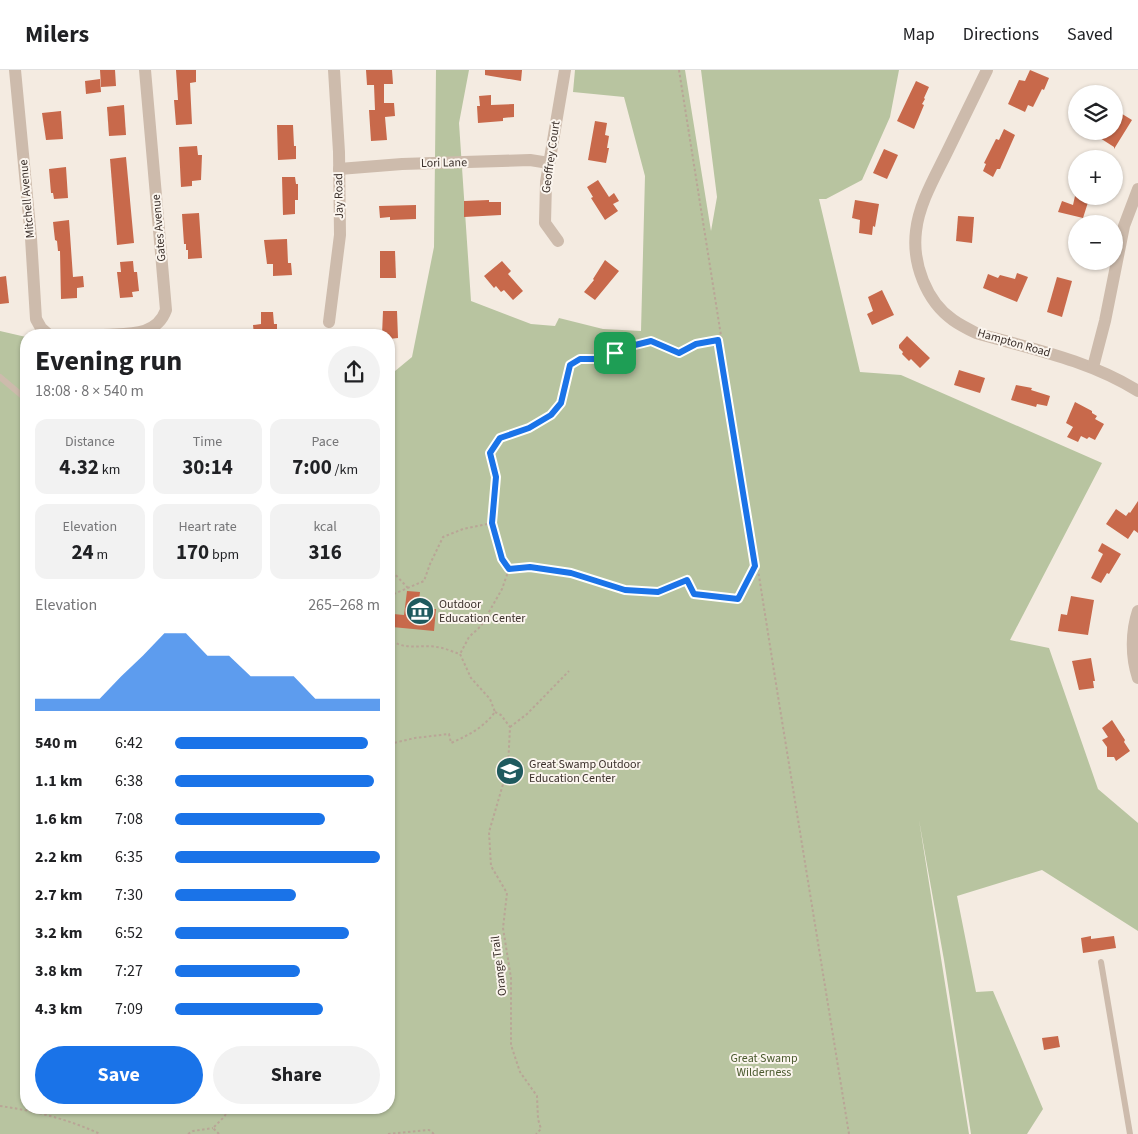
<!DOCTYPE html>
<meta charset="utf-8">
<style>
body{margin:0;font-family:"Source Sans 3",sans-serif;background:#f2f2f2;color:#202124;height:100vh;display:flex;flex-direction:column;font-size:19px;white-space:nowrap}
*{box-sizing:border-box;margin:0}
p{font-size:16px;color:#757577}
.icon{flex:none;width:28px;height:28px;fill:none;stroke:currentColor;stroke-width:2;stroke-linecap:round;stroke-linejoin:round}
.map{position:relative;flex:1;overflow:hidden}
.drawer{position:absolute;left:20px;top:259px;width:375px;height:785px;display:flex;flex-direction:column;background:#fff;border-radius:20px;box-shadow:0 1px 4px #0004}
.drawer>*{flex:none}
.tools{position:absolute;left:1068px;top:15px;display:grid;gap:10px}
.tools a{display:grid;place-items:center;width:55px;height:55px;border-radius:50%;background:#fff;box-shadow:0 1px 4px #0004;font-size:25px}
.pin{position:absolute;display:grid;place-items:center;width:42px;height:42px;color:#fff;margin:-21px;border-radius:10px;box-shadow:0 2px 8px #0006}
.round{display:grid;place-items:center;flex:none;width:52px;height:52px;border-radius:26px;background:#f2f2f2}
.overview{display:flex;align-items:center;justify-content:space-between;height:85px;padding:0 15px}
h1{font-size:28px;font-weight:700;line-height:38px}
.figures{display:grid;grid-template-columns:repeat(3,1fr);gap:8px;height:85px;padding:5px 15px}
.figures div{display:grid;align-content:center;border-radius:12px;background:#f2f2f2;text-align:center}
.figures b{font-size:21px;font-weight:700}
.figures small{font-size:14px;font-weight:400}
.figures p{font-size:14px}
.chart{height:140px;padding:10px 15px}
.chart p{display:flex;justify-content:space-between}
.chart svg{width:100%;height:90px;margin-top:5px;fill:#1a73e8;opacity:.7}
.action{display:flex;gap:10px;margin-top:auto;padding:10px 15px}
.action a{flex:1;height:58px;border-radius:30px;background:#1a73e8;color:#fff;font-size:20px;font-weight:700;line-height:58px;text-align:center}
.action a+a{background:#f2f2f2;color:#202124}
ul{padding:0 15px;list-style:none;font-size:16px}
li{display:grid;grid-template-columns:80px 60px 1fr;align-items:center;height:38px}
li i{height:12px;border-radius:6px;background:#1a73e8}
header{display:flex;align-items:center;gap:30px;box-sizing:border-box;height:70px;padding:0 25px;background:#fff;border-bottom:1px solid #e0e0e0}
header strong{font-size:24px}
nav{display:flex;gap:28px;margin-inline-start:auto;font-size:18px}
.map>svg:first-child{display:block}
.green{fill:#b8c4a0}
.building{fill:#c8694b}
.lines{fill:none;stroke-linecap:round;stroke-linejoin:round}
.path{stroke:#b9a596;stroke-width:2;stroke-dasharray:2.5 2.5;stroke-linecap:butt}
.lane{stroke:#cdbbac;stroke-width:6}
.street{stroke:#cdbbac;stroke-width:12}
.route-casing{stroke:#fff;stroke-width:10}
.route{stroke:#1a73e8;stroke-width:6}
.labels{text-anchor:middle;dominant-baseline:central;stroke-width:4;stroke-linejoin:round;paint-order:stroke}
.street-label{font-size:12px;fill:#3b302b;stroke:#fbf5ee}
.poi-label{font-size:12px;fill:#3b302b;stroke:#fbf5ee;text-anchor:start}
.park-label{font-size:12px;fill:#4a5a2e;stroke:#fbf5ee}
</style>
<header>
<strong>Milers</strong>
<nav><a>Map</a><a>Directions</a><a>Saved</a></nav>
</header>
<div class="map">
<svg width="1138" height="1064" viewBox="0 0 1138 1064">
<rect width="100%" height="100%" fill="#f4ebe1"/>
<g class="green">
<path d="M 436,0 L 469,0 L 459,53 L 471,231 L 531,254 L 555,256 L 559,248 L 603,259 L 641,261 L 645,106 L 624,27 L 573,22 L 575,0 L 685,0 L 711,161 L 717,127 L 701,0 L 899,0 L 890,47 L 862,110 L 826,129 L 819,129 L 860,302 L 901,305 L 1102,393 L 1010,570 L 1049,578 L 1098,719 L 1138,753 L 1138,861 L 1042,800 L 957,826 L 976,922 L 993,921 L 1043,1039 L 1027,1064 L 971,1064 L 944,890 L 919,750 L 969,1064 L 0,1064 L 0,261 L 26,267 L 26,1038 L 389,1038 L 389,306 L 412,287 L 434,177 Z"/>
<path d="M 232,259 L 234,265 L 177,265 Z"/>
</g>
<g class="building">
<path d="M 100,0 L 115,0 L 116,16 L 101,17 Z"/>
<path d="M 176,0 L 196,0 L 196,12 L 190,13 L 192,54 L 176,55 L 174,30 L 178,30 Z"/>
<path d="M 366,0 L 392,0 L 393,14 L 384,14 L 384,33 L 394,33 L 395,46 L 385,47 L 387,70 L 371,71 L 369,40 L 375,40 L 374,15 L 367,15 Z"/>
<path d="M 485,0 L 522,0 L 521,11 L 485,5 Z"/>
<path d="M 1030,0 L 1049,8 L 1044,20 L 1042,19 L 1033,37 L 1028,35 L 1025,42 L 1008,34 L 1019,10 L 1025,11 Z"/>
<path d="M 100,9 L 101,22 L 86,24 L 85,11 Z"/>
<path d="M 916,11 L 929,17 L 924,28 L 925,29 L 922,34 L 924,35 L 914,59 L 897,51 Z"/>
<path d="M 491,25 L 491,35 L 514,34 L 514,47 L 503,48 L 503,51 L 478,53 L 477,36 L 480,36 L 479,26 Z"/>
<path d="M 124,35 L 126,65 L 109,66 L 107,37 Z"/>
<path d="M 1114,39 L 1132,50 L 1114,79 L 1114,77 L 1089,61 L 1114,61 Z"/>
<path d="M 61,41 L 63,69 L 46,70 L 42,43 Z"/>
<path d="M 595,51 L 607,53 L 605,65 L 609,66 L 607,78 L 609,78 L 606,93 L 588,90 Z"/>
<path d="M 277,55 L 293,55 L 294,76 L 296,76 L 296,89 L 278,90 Z"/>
<path d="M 1004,59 L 1015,65 L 1000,99 L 997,99 L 993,107 L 983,101 L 986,94 L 984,93 L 996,69 L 999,70 Z"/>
<path d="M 197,76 L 198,85 L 202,85 L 201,110 L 192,111 L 192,116 L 181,117 L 179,77 Z"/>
<path d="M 884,79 L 898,85 L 887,109 L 873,103 Z"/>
<path d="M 126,87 L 134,173 L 117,175 L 110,89 Z"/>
<path d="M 66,97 L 68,128 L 54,129 L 53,123 L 51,123 L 49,99 Z"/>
<path d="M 282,107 L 295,107 L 296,114 L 298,114 L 298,130 L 295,130 L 295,144 L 283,145 Z"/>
<path d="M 598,110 L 609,127 L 614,123 L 619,131 L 613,134 L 618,141 L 605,150 L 591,128 L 593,127 L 587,117 Z"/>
<path d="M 1075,126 L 1090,126 L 1083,148 L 1058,142 L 1062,131 L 1073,135 Z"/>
<path d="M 489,130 L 489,132 L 501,132 L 501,145 L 464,147 L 464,131 Z"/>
<path d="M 855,130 L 879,134 L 875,157 L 873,156 L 872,165 L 859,163 L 860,150 L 852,148 Z"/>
<path d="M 416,135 L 416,149 L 390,150 L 390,147 L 380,148 L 379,136 Z"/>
<path d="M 199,143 L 202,188 L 188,189 L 188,180 L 186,180 L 186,174 L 184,174 L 182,144 Z"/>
<path d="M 958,146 L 974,147 L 972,173 L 956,171 Z"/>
<path d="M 69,150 L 73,207 L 83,206 L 84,217 L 77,218 L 77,228 L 61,229 L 60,181 L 58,181 L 57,171 L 55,170 L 53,152 Z"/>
<path d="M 287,169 L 288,193 L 291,193 L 292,205 L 273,206 L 273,194 L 267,194 L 264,170 Z"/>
<path d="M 380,181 L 395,181 L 396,208 L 380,208 Z"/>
<path d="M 605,190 L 619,201 L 595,230 L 584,222 L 594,210 L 593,209 Z"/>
<path d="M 133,191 L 134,202 L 137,202 L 139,221 L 132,222 L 133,227 L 120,228 L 117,202 L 121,202 L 120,192 Z"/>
<path d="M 502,191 L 511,201 L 508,204 L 523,221 L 513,230 L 504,220 L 501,222 L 496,216 L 494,218 L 484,206 Z"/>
<path d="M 1017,203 L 1028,207 L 1017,232 L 983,218 L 988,204 L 998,208 L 1000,205 L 1015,209 Z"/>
<path d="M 6,206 L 9,233 L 0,234 L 0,207 Z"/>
<path d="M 1057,207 L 1072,211 L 1062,247 L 1047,242 Z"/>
<path d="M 882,220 L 894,245 L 872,255 L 867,244 L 873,241 L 868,227 Z"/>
<path d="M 383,241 L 397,241 L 398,268 L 389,269 L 389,265 L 382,265 Z"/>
<path d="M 261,242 L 273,242 L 274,254 L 277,254 L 277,265 L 254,265 L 253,255 L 261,254 Z"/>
<path d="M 907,266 L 930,288 L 920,298 L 911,289 L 909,291 L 902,284 L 903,282 L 899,278 L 899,275 Z"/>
<path d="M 959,300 L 985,308 L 980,323 L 954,315 Z"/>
<path d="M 1016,315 L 1032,318 L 1031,320 L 1050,326 L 1047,336 L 1037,334 L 1036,337 L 1011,330 Z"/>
<path d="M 1075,332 L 1092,341 L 1092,343 L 1097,346 L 1095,349 L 1104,354 L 1095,370 L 1089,367 L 1087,369 L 1081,366 L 1078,372 L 1067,367 L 1073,357 L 1066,353 Z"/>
<path d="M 1138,431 L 1138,463 L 1134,460 L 1128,469 L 1106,454 L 1116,439 L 1126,446 L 1129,442 L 1130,443 Z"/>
<path d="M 1102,473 L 1121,484 L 1109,504 L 1107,503 L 1101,513 L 1091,508 L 1103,484 L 1098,481 Z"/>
<path d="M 407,521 L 420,522 L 418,538 L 436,539 L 434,561 L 392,557 L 393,544 L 404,545 Z"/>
<path d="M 1071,526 L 1094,530 L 1088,565 L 1058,561 L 1061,544 L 1067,545 Z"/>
<path d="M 1091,588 L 1095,611 L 1093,611 L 1094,618 L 1079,620 L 1072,591 Z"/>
<path d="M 1112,650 L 1125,670 L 1124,672 L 1130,681 L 1116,691 L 1114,687 L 1107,687 L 1107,677 L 1102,670 L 1108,667 L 1102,658 Z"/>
<path d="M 1091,866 L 1091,869 L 1114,866 L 1116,878 L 1083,883 L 1081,868 Z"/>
<path d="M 1058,966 L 1060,977 L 1044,980 L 1042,968 Z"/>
</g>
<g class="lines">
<g class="path">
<path d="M 679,0 L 777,620 L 849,1064"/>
<path d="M 492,453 L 502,489 L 509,499"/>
<path d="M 389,498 L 408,518"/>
<path d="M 389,526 L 424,511 L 430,494 L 443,467 L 463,459 L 492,453 L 496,407 L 490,383 L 500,368 L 529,358 L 551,345 L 561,333 L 570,295 L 580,289 L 603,289 L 631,276 L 651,271 L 679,283 L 696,274 L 718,270 L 755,496 L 738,529 L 694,524 L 687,510 L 657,522 L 625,519 L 571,503 L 530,497 L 509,499 L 502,519 L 481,556 L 469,567 L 460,584"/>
<path d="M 389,567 C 401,582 421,574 437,577 C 445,578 453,582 460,584 L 471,608 L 490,629 L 495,642 C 483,658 469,665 451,673 L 449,664 L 415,668 L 389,674"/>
<path d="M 495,642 L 501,645 L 510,657 L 508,697 L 489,762 L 491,796 L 507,823 L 503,858 L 511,908 L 511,975 L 520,1002 L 537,1026 L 538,1049 L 541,1059 L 536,1064"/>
<path d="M 510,657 L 527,644 L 569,601"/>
<path d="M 0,1036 C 35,1041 68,1049 100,1064"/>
<path d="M 188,1064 L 193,1061 L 213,1058"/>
<path d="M 219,1064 L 213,1058 L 224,1047 L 230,1038"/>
<path d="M 388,1064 L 429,1060 L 434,1064"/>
</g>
<g class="lane">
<path d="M 0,307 L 26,329"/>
<path d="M 1101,892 L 1130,1064"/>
</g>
<g class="street">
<path d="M 15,0 L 31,168 L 36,249 L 41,258 L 49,265"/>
<path d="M 987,0 C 974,27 961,53 948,80 C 936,105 919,133 916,161 C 912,193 926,231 953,250 C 960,255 968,259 976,263 C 1032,279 1088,290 1138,321"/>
<path d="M 339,99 L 402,94 L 530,90 L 549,93"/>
<path d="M 558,171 L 545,153 L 546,112 L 565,0"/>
<path d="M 329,252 L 340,165 L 339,82 L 334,0"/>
<path d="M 101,265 C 125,263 156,268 166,240 L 145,0"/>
<path d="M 1093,297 L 1105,251 L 1124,156 L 1138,119"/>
<path d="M 1138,541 C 1131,562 1131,587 1138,608"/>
</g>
</g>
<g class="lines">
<defs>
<path id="route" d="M 718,270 L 755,496 L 738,529 L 694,524 L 687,510 L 658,522 L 625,520 L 571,503 L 530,497 L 509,499 L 502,489 L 492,453 L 496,407 L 490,383 L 500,368 L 529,358 L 551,345 L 561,333 L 570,295 L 580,289 L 603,289 L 631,276 L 651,271 L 679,283 L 696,274 Z"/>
</defs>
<use href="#route" class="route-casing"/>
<use href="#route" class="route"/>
</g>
<defs>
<symbol id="museum-disc" viewBox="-11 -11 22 22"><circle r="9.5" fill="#1f5a5e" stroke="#fbf5ee"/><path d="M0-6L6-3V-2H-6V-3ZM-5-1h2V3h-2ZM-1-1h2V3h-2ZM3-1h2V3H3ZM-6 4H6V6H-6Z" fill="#fff"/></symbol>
<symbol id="school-disc" viewBox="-11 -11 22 22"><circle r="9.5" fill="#1f5a5e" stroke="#fbf5ee"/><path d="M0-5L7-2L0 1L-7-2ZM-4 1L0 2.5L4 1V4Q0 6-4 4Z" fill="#fff"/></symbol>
</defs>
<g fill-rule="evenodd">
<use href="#museum-disc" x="404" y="525" width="32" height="32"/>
<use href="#school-disc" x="494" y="685" width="32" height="32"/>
</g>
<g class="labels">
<g class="street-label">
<text transform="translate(551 87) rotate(-82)">Geoffrey Court</text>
<text transform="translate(444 93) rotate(-1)">Lori Lane</text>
<text transform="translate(339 126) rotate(-91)">Jay Road</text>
<text transform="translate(27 129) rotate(-95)">Mitchell Avenue</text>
<text transform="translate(159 158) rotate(-95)">Gates Avenue</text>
<text transform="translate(1014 273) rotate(16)">Hampton Road</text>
<text transform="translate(499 896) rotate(-97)">Orange Trail</text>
</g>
<g class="poi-label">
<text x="439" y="534">Outdoor<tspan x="439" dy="14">Education Center</tspan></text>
<text x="529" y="694">Great Swamp Outdoor<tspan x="529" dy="14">Education Center</tspan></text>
</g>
<g class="park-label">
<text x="764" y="988">Great Swamp<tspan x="764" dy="14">Wilderness</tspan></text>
</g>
</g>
</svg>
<div class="tools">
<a><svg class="icon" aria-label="layers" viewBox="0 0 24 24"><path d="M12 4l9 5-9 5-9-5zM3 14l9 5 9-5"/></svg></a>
<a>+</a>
<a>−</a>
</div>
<div class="pin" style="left:615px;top:283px;background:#1e9e55"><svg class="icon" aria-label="arrive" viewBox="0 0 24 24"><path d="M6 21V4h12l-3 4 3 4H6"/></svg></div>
<section class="drawer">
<div class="overview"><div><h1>Evening run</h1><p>18:08 · 8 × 540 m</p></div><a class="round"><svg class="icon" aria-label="share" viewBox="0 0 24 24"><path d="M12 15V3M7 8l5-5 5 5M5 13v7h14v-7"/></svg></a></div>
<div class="figures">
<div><p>Distance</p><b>4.32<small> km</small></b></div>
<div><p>Time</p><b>30:14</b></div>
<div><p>Pace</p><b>7:00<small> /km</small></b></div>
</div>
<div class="figures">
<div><p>Elevation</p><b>24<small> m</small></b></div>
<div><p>Heart rate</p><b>170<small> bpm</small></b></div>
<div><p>kcal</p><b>316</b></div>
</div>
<div class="chart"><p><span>Elevation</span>265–268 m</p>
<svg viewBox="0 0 160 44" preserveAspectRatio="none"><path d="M0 44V38L10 38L20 38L30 38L40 27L50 17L60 6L70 6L80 17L90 17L100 27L110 27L120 27L130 38L140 38L150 38L160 38V44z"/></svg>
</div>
<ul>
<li><b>540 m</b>6:42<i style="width:94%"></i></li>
<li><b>1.1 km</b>6:38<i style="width:97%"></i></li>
<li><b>1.6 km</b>7:08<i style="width:73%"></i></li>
<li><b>2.2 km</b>6:35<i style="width:100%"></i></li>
<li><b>2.7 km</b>7:30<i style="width:59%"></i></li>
<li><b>3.2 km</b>6:52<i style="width:85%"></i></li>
<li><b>3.8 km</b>7:27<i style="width:61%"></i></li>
<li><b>4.3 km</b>7:09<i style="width:72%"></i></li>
</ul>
<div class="action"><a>Save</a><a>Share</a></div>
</section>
</div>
